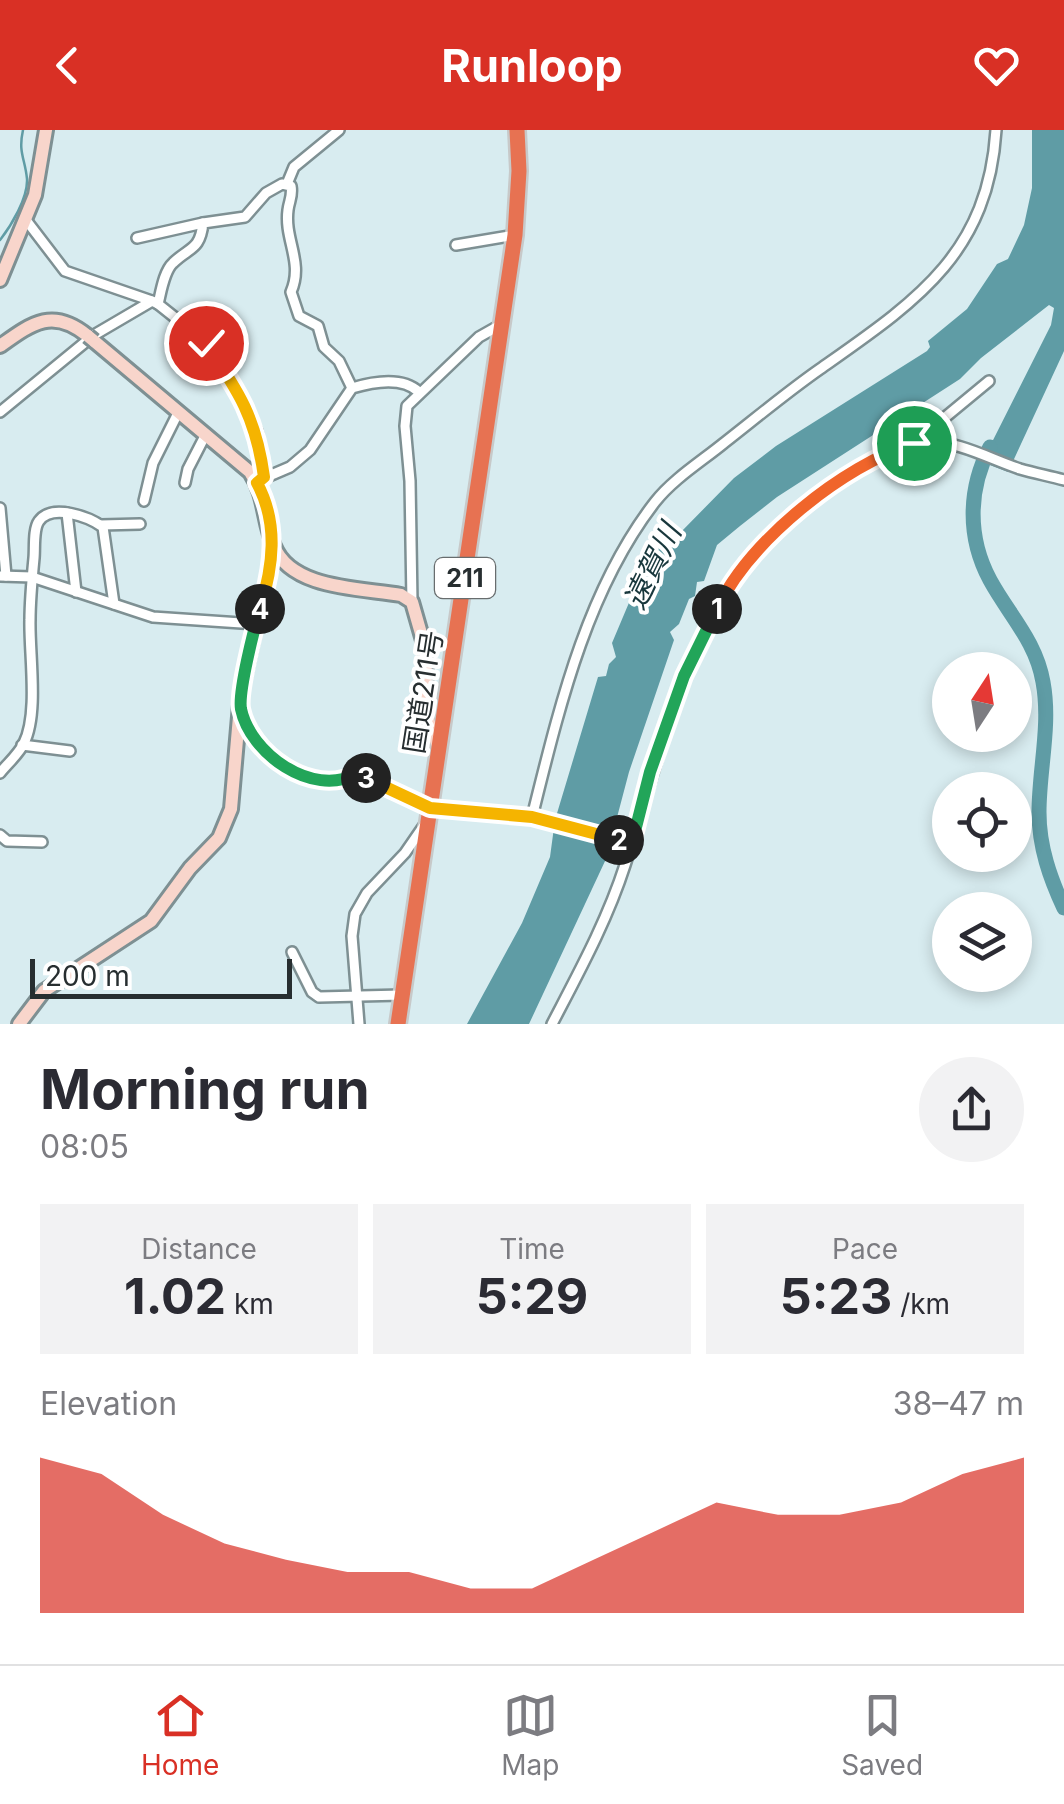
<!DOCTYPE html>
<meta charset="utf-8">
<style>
body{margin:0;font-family:Inter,"Noto Sans JP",sans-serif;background:#f2f2f3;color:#2b2b33;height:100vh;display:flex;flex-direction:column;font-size:38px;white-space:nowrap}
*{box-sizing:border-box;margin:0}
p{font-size:32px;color:#7c7c81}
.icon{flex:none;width:55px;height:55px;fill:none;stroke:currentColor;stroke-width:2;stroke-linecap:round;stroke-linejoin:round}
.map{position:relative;height:894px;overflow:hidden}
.drawer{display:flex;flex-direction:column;background:#fff;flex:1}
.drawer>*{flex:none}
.needle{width:65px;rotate:12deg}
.buttons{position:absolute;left:932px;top:522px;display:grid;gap:20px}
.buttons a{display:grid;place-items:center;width:100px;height:100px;border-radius:50%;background:#fff;box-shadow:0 5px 15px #0003;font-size:50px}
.scale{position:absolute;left:30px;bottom:25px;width:262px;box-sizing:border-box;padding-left:10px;border:5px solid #272e30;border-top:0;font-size:28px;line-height:35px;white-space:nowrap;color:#272e30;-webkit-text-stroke:8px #fff;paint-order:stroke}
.pin{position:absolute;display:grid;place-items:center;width:85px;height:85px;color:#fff;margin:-42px;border:5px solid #fff;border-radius:50%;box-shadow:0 2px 10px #0007}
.km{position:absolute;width:50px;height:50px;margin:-25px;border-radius:50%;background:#222;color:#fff;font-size:28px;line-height:50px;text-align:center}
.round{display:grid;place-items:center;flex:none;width:105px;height:105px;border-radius:52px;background:#f2f2f3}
.head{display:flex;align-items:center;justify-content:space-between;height:170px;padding:0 40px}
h1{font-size:55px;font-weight:700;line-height:75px}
.stats{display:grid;grid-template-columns:repeat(3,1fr);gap:15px;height:170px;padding:10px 40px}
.stats div{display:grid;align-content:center;border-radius:0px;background:#f2f2f3;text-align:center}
.stats b{font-size:50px;font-weight:700}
.stats small{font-size:28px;font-weight:400}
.stats p{font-size:28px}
.chart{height:280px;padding:20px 40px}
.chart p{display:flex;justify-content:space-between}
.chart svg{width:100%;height:180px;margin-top:10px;fill:#d93025;opacity:.7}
header{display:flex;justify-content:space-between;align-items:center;height:130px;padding:0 40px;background:#d93025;color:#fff;font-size:45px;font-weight:700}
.menu{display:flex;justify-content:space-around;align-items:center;height:140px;border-top:2px solid #e1e1e2;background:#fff;font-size:28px;color:#7c7c81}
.menu a{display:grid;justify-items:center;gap:5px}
.menu .active{color:#d93025}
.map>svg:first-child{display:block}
.water{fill:#5f9ca5}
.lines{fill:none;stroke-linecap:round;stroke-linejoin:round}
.stream{stroke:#5f9ca5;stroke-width:2.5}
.river{stroke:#5f9ca5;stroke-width:15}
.street-casing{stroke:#7e9093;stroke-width:14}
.secondary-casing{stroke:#7e9093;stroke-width:18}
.highway-casing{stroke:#c7c9c9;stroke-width:20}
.street{stroke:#fff;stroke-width:9}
.secondary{stroke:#f8d5cb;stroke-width:12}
.highway{stroke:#e77252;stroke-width:15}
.secondary-bridge-casing{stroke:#7e9093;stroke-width:18;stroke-linecap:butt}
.secondary-bridge{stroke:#f8d5cb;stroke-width:12}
.split-1-casing{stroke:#fff;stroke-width:20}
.split-2-casing{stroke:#fff;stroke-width:20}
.split-3-casing{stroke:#fff;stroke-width:20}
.split-4-casing{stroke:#fff;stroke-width:20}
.split-5-casing{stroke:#fff;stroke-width:20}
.split-1{stroke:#f0652b;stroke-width:12}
.split-2{stroke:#22a559;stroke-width:12}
.split-3{stroke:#f5b400;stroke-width:12}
.split-4{stroke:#22a559;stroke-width:12}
.split-5{stroke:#f5b400;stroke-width:12}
.labels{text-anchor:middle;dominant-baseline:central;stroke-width:8;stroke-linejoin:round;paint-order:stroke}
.shield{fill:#fff;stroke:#686d6e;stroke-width:2.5}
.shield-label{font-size:25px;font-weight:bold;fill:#272e30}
.street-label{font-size:28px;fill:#272e30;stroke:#fff}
.water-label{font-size:30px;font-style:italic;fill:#18373c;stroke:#fff}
</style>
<header><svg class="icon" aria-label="back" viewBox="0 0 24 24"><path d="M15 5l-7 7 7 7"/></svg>Runloop<svg class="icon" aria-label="heart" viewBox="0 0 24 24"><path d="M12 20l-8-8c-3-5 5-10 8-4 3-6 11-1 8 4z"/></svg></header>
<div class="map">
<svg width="1064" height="894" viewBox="0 0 1064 894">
<rect width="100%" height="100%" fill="#d8ecf0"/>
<path class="water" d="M 1032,0 L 1064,0 L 1064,221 L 1008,342 L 982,332 L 1051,195 L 1054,178 L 1049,175 L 981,228 L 960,249 L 777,367 L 740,396 L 717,415 L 704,451 L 697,452 L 695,466 L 689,469 L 679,494 L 670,502 L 674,510 L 629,642 L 606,729 L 529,894 L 467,894 L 522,793 L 550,727 L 555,690 L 598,547 L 606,546 L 609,534 L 616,527 L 612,513 L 647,430 L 660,413 L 679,404 L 734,348 L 776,316 L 927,221 L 930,217 L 928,211 L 967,179 L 997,134 L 1008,129 L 1024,95 L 1032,58 Z"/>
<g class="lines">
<path class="stream" d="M 0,110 C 11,96 28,68 27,49 C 25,28 18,23 23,0"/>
<path class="river" d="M 990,317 C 968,359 967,407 990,450 C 1009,485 1036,511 1043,552 C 1051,595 1039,639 1039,682 C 1039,717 1050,748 1064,778"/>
<defs>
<g id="street">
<path d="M 287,54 L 294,37 L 339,0"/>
<path d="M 26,90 L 65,141 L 152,171"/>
<path d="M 137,108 L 203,93"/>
<path d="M 456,115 L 515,105"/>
<path d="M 158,174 L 207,213 L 224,240 L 257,301 L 264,347"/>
<path d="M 0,282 L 94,205 L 152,171 L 158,174 C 161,162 164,141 173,133 C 189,117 200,121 203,93 L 245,87 L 266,63 L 282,54 L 291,56 C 293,66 289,71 288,80 C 284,110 304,132 291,162 L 299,186 L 318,196 L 324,217 L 339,231 L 352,258"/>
<path d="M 914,313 L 989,251"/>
<path d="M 262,349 L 290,337 L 310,320 L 352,258 C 372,252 402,246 419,262"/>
<path d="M 185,353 L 188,339 L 206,304"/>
<path d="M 144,371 L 153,333 L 179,281"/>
<path d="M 0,378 L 6,446"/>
<path d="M 67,383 L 76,462"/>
<path d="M 101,395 L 140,394"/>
<path d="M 274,419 L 240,575 L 249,605 L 272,626 L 306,648 L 328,651 L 362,646 L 430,679 L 532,687 L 631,713"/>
<path d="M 0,446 L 32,447 L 153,487 L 256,494"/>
<path d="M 412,472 L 410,351 L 405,296 L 407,276 L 479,207 L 502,194"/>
<path d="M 22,615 L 70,621"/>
<path d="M 0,643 C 7,634 19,624 24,613 C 39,583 29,523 30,490 C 30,470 32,449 34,428 C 35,418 33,399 39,391 C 52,373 89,387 103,397 L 114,474"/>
<path d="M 532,687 C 559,579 586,461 655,372 C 673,349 702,331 724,313 C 756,288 787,262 820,239 C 915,172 988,125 996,0"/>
<path d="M 0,705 L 7,711 L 42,712"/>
<path d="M 292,822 L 312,862 L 319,867 L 402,865"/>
<path d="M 359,894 L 352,806 L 355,784 L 367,763 L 405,723 L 425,694"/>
<path d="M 552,894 C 579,842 607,791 625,735 C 676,577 692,448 844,350 C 868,334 896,313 925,312 C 957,310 990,329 1020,339 C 1034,343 1049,346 1064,350"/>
</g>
<g id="secondary">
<path d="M 0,150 L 35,65 L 46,0"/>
<path d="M 94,211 L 250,342 C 266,366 263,391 274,416 C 291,460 363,458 401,465 L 412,472 L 426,521 L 425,583 L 439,618"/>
<path d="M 0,216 C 32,193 53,177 88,206"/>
<path d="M 19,894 L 44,861 L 151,791 L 190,738 L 219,708 L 231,679 L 240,575"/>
</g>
<path id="highway" d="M 398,894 L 515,105 L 519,41 L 517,0"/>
</defs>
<use href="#street" class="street-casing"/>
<use href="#secondary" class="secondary-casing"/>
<use href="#highway" class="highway-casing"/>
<use href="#street" class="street"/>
<use href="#secondary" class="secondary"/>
<use href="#highway" class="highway"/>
<defs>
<path id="secondary-bridge" d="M 88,206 L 94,211"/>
</defs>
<use href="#secondary-bridge" class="secondary-bridge-casing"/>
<use href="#secondary-bridge" class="secondary-bridge"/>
</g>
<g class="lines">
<defs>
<path id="split-1" d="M 717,479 C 750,410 843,336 914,313"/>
<path id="split-2" d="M 619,710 L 632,713 L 650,642 L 684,546 L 717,479"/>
<path id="split-3" d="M 366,648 L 430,678 L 532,687 L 619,710"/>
<path id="split-4" d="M 260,479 C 254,499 238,562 241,579 C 250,623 312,668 356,644 L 366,648"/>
<path id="split-5" d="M 206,213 C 239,262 256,288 264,347 L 257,353 C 279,394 273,437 260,479"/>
</defs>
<use href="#split-1" class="split-1-casing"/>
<use href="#split-2" class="split-2-casing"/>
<use href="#split-3" class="split-3-casing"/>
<use href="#split-4" class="split-4-casing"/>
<use href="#split-5" class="split-5-casing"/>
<use href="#split-1" class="split-1"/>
<use href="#split-2" class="split-2"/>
<use href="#split-3" class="split-3"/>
<use href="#split-4" class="split-4"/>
<use href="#split-5" class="split-5"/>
</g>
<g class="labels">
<rect class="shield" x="435" y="428" width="60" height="40" rx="8"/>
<g class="shield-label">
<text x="465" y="448">211</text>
</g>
<g class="street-label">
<text transform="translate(423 562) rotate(-81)">国道211号</text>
</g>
<g class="water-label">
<text transform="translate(652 436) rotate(-64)">遠賀川</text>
</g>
</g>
</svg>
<div class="buttons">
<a><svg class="needle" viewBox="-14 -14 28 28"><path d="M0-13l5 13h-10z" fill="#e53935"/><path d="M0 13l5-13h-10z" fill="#7c7c81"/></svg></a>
<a><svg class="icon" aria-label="locate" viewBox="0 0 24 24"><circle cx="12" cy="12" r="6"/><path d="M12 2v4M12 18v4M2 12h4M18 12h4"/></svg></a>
<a><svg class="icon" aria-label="layers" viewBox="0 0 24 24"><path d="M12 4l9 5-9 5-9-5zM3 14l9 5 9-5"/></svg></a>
</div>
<div class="scale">200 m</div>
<div class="pin" style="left:914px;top:313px;background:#1e9e55"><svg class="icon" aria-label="arrive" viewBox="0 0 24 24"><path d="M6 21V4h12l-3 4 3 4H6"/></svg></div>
<div class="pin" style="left:206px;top:213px;background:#d93025"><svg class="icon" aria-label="check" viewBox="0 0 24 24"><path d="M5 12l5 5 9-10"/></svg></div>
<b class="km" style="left:717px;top:479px">1</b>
<b class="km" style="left:619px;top:710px">2</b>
<b class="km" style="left:366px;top:648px">3</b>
<b class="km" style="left:260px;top:479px">4</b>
</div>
<section class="drawer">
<div class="head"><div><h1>Morning run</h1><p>08:05</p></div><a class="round"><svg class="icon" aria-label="share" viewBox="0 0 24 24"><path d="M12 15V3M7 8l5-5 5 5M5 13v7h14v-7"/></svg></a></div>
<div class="stats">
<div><p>Distance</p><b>1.02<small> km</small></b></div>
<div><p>Time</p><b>5:29</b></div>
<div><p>Pace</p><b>5:23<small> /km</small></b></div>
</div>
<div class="chart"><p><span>Elevation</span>38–47 m</p>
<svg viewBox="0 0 160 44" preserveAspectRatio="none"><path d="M0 44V6L10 10L20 20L30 27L40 31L50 34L60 34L70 38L80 38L90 31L100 24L110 17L120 20L130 20L140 17L150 10L160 6V44z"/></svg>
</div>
</section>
<nav class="menu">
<a class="active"><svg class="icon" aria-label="home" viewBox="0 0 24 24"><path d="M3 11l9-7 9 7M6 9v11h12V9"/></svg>Home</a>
<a><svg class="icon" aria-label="map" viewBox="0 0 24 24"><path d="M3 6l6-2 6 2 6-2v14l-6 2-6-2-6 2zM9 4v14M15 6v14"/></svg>Map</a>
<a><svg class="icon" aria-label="saved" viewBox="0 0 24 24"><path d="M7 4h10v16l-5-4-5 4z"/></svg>Saved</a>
</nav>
